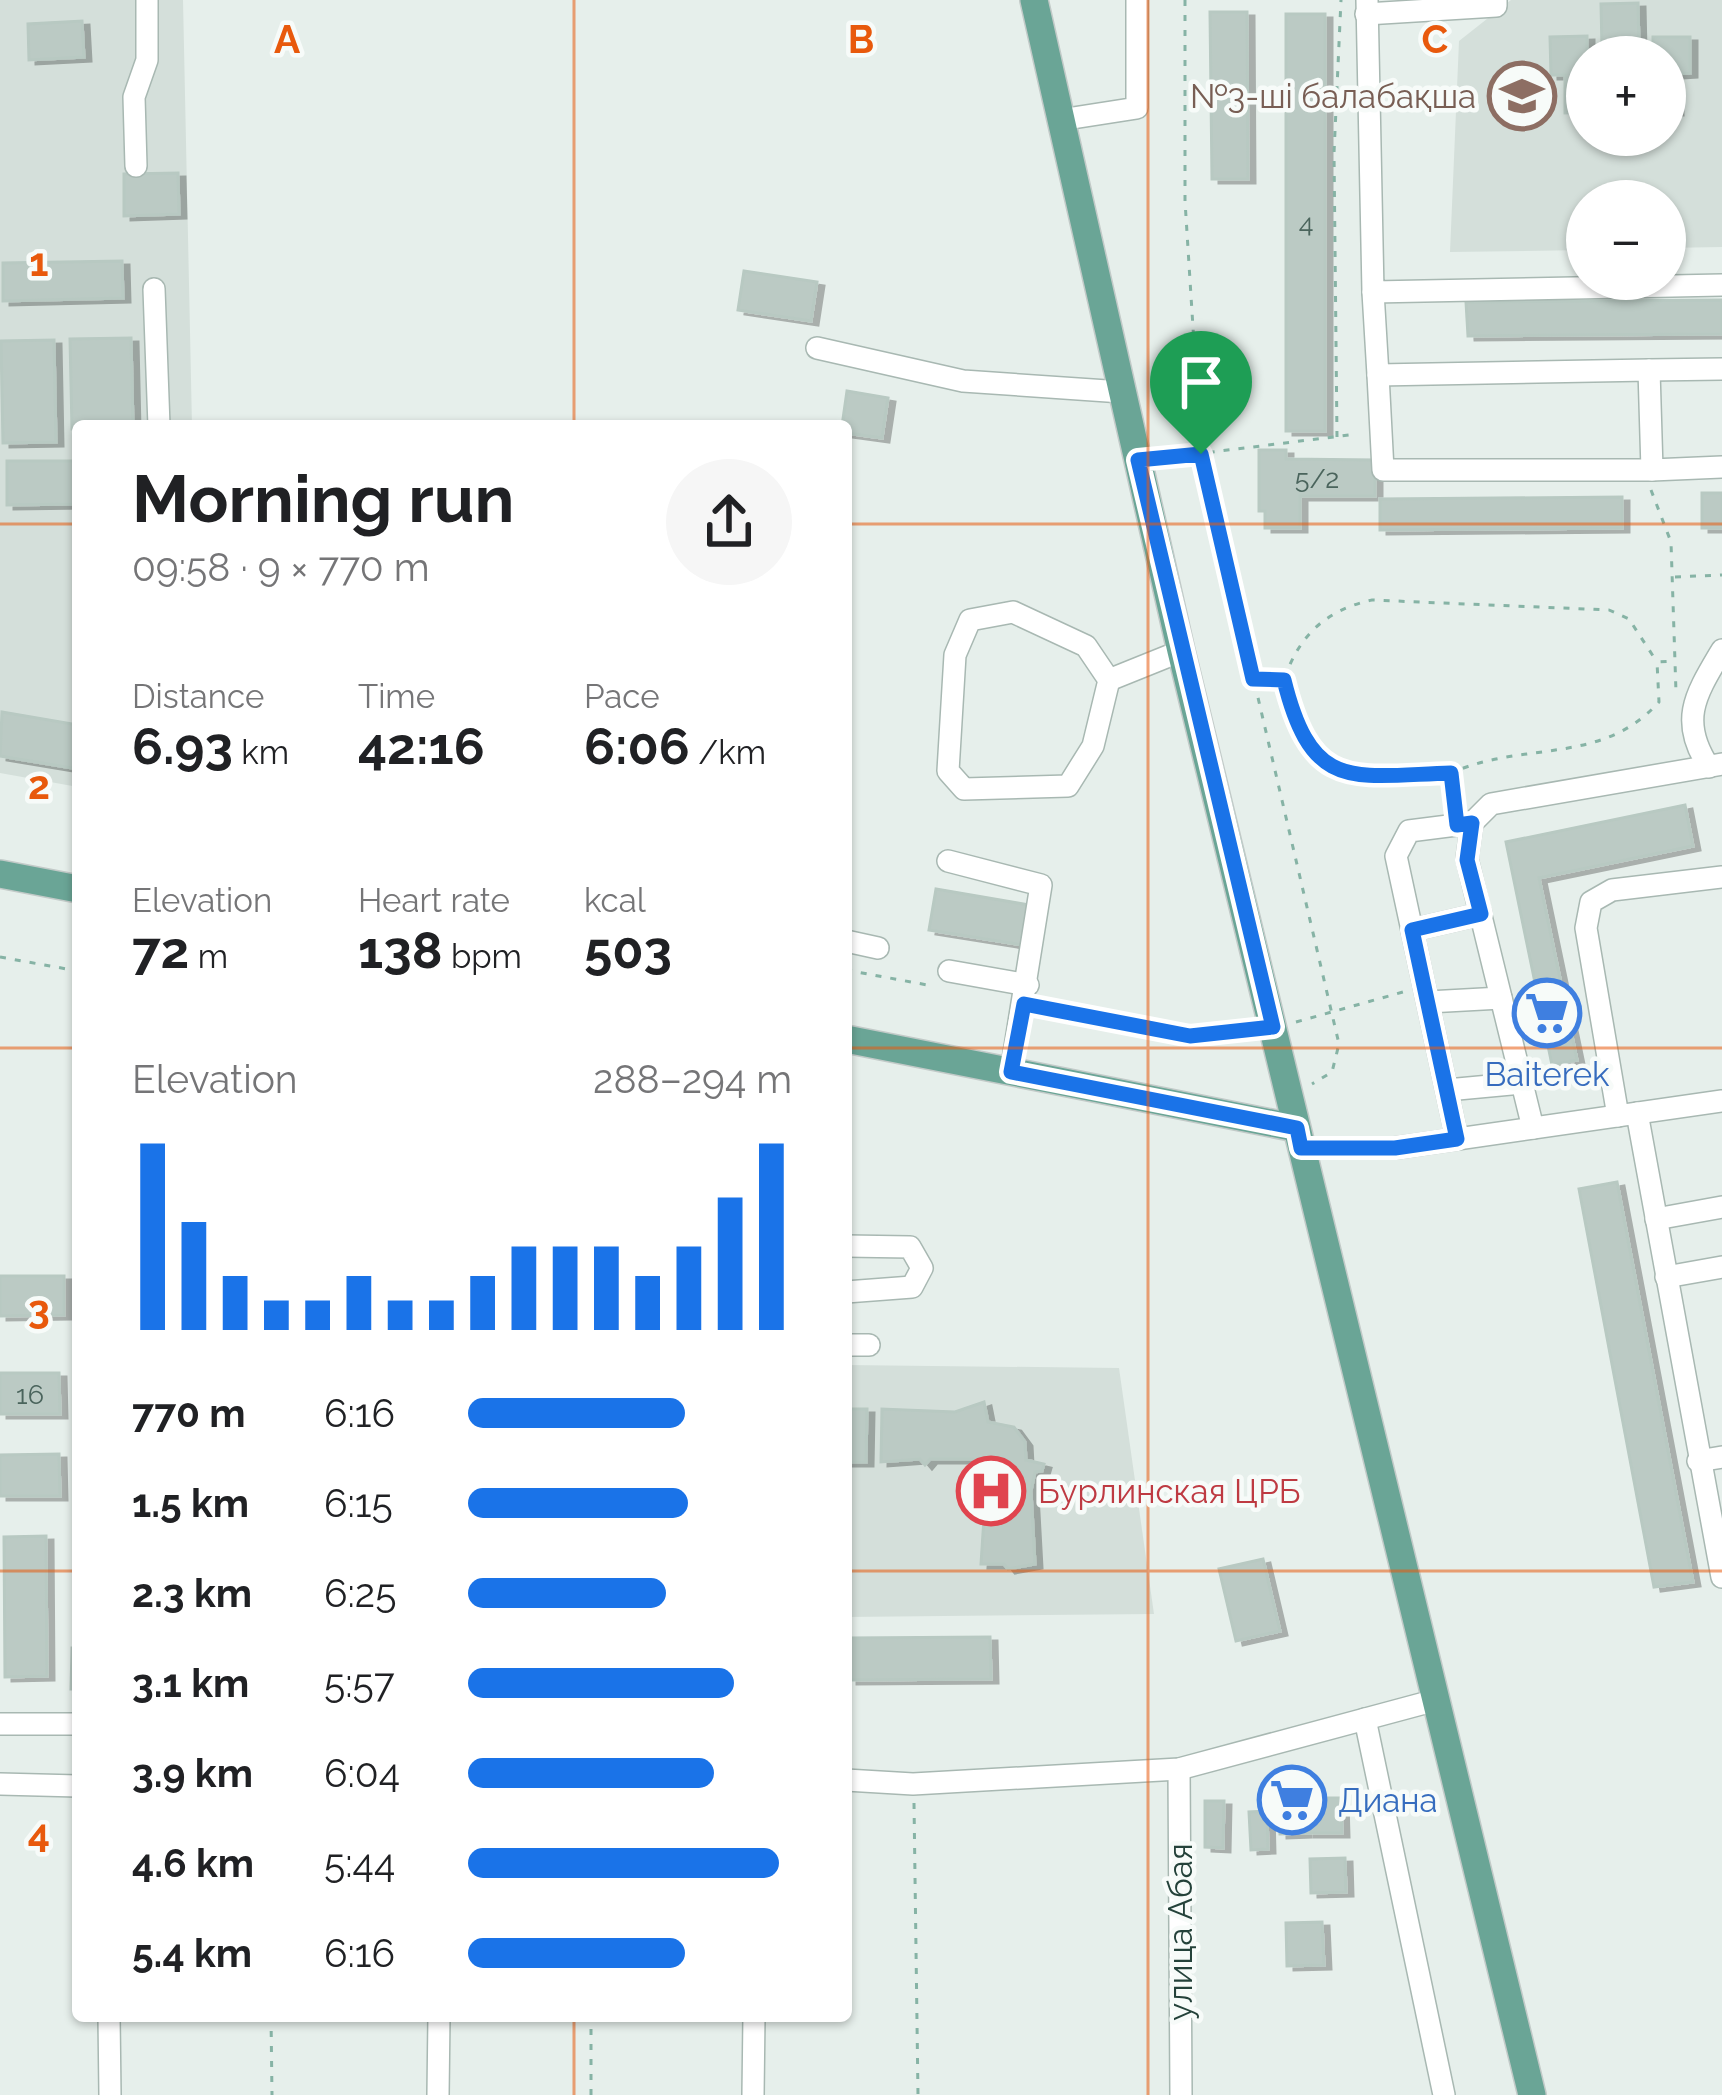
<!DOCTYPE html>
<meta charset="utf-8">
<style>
body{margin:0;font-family:Raleway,sans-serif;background:#f6f6f6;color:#202124;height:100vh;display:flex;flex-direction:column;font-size:45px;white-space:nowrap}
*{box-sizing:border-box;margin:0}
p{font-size:39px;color:#757577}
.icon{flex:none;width:66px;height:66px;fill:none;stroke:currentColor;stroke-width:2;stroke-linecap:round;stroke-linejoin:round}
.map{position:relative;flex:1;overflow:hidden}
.drawer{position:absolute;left:72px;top:420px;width:780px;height:1602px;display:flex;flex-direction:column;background:#fff;border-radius:12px;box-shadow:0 3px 9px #0004}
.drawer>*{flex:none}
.controls{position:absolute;left:1566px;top:36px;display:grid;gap:24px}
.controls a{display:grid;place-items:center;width:120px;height:120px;border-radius:50%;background:#fff;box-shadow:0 3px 9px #0004;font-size:60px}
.pin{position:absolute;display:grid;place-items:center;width:102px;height:102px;color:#fff;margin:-123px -51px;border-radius:50% 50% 50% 0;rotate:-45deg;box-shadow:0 0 12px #0007}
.pin .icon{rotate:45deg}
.round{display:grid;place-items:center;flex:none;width:126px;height:126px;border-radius:63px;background:#f6f6f6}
.head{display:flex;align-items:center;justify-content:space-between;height:204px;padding:0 60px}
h1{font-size:66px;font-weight:700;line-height:90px}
.metrics{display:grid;grid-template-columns:repeat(3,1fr);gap:18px;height:204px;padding:12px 60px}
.metrics div{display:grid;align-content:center}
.metrics b{font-size:51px;font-weight:700}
.metrics small{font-size:33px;font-weight:400}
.metrics p{font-size:33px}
.chart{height:336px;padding:24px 60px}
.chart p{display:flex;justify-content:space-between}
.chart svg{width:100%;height:216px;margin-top:12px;stroke:#1a73e8;stroke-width:6}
ul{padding:0 60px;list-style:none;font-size:39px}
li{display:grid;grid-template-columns:192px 144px 1fr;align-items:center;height:90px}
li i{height:30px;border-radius:15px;background:#1a73e8}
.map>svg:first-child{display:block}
.built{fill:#d4dfda;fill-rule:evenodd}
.building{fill:#bbcac4;stroke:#b8c9c2;stroke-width:3;filter:url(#shadow)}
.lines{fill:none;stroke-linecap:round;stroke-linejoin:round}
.minor-casing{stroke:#a8b8b2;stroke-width:24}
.major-casing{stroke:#c2cac8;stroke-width:30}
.path{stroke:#86b3a5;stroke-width:3;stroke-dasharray:6 9;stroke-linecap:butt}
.minor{stroke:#fff;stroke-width:21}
.major{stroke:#6aa596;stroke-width:27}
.route-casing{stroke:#fff;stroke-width:24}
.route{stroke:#1a73e8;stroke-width:15}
.grid{fill:none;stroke:#e8590c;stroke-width:3;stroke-opacity:0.55}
.labels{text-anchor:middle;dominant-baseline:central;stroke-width:9;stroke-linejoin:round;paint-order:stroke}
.number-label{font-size:27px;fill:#4a645c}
.education-label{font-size:33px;fill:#785e54;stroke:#f7fbf9;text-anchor:end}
.shop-label{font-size:33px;fill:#366cbe;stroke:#f7fbf9}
.health-label{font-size:33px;fill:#be3a42;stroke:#f7fbf9;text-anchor:start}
.street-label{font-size:33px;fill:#24423a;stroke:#f7fbf9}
.grid-label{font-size:39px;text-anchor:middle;font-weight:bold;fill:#e8590c;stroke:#f7fbf9;stroke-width:9;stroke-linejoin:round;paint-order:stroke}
</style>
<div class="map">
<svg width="1722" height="2095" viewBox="0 0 1722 2095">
<defs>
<filter id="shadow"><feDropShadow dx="7" dy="4" stdDeviation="0" flood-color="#0004"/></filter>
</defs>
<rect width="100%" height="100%" fill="#e6efeb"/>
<g class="built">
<path d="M 0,0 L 183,0 L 192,426 L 78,426 L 78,787 L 0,773 Z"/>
<path d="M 1511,0 L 1722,0 L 1722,247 L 1665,248 L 1665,201 L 1587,201 L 1587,250 L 1450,252 L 1459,41 ZM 1587,57 L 1665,57 L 1665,135 L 1587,135 Z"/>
<path d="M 846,1365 L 1119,1368 L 1154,1614 L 846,1617 Z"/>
</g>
<g class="building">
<path d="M 1638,3 L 1639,47 L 1653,47 L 1653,37 L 1690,37 L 1690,73 L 1675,74 L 1676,111 L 1665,111 L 1665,57 L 1587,57 L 1587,112 L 1565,113 L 1565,75 L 1551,75 L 1550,37 L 1587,36 L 1587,50 L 1602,49 L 1601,4 Z"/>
<path d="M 1210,12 L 1247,12 L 1248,179 L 1212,179 Z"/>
<rect x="1286" y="14" width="39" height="417"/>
<path d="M 82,21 L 84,57 L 29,60 L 28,24 Z"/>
<path d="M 178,173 L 179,214 L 124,216 L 124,174 Z"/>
<path d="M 122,261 L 123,298 L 3,301 L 3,263 Z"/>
<path d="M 744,271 L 817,282 L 811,321 L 738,310 Z"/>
<path d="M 1722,300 L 1722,334 L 1468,336 L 1466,302 Z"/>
<path d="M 131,338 L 133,426 L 72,429 L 70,339 Z"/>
<path d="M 54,340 L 56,442 L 3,443 L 1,341 Z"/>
<path d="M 847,391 L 888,398 L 882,438 L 846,433 L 842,426 Z"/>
<path d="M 1259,450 L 1286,450 L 1286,459 L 1375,460 L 1375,496 L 1300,496 L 1300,528 L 1265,528 L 1265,511 L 1259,511 Z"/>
<path d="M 7,461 L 78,461 L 78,504 L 7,505 Z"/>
<rect x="1702" y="493" width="20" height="35"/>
<path d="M 1622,497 L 1622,528 L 1380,530 L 1380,499 Z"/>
<path d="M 2,712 L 78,725 L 78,769 L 0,756 Z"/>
<path d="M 1685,805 L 1693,846 L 1539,878 L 1577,1060 L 1552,1065 L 1506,842 Z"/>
<path d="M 936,889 L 1029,905 L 1022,945 L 929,930 Z"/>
<path d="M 1617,1182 L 1693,1582 L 1654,1587 L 1579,1189 Z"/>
<path d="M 0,1276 L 64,1276 L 64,1315 L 0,1316 Z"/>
<path d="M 0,1373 L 59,1373 L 60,1414 L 0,1414 Z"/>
<path d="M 984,1402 L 988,1422 L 1014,1427 L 1025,1442 L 1026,1460 L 1044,1464 L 1042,1471 L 1035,1472 L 1031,1491 L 1035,1564 L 1008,1569 L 1004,1564 L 981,1564 L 987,1472 L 973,1459 L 930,1459 L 925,1465 L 920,1459 L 881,1462 L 882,1409 L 955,1412 Z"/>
<path d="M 846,1409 L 867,1409 L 866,1462 L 846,1462 Z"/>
<path d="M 59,1454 L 60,1496 L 0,1496 L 0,1455 Z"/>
<path d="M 46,1536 L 47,1676 L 5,1677 L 4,1537 Z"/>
<path d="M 1263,1559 L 1280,1631 L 1236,1641 L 1219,1569 Z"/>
<path d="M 990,1637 L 991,1679 L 850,1680 L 850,1638 Z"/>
<path d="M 72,1648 L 78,1648 L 78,1689 L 71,1689 Z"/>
<path d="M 1303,1794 L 1304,1833 L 1280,1834 L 1279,1795 Z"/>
<path d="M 1306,1798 L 1341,1798 L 1342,1833 L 1307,1833 Z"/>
<path d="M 1205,1801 L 1224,1801 L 1223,1848 L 1205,1847 Z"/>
<path d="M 1267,1811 L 1268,1849 L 1251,1850 L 1249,1812 Z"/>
<path d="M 1345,1858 L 1346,1892 L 1311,1893 L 1310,1859 Z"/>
<path d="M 1322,1922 L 1324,1965 L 1287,1966 L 1286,1923 Z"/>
</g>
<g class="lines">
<defs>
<g id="minor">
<path d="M 1367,0 L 1373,292 L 1722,285"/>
<path d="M 1366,14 L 1496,6 L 1496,0"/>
<path d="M 1060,120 L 1137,108 L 1137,0"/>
<path d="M 136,166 L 134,97 L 147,60 L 147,0"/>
<path d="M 154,289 L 159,426"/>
<path d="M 1373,292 L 1378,375 L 1649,370 L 1652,470 L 1722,467"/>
<path d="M 817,348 L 963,381 L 1122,392"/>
<path d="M 1649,370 L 1722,369"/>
<path d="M 1378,375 L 1383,470 L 1652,470"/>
<path d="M 1013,612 L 1086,646 L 1109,680 L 1093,746 L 1068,786 L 964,789 L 948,771 L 955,655 L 970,620 Z"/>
<path d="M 1109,680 L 1181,651"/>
<path d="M 1709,767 C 1678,720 1696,694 1722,650"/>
<path d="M 948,861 L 1041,885 L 1011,1072"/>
<path d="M 1412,930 L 1481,914"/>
<path d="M 846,941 L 878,948"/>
<path d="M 949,971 L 1028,985"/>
<path d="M 1428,1002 L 1501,998"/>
<path d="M 1447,1090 L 1522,1083"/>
<path d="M 1637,1113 L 1722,1577"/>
<path d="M 1618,1116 L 1586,928 L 1591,902 L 1612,890 L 1722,877"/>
<path d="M 1533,1128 L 1467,859 L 1472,823 L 1491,804 L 1722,764"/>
<path d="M 1457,1139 L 1396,856 L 1409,831 L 1472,823"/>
<path d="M 1301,1148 L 1395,1148 L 1722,1101"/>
<path d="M 1656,1219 L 1722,1207"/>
<path d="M 846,1246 L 910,1247 L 922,1268 L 912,1287 L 846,1292"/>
<path d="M 1666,1277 L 1722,1267"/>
<path d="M 846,1345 L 869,1345"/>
<path d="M 1698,1461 L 1722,1457"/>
<path d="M 1365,1719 L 1444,2095"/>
<path d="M 0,1724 L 78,1724"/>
<path d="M 1179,1769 L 1181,2095"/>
<path d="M 846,1780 L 913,1784 L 1179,1769 L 1436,1700"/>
<path d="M 0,1784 L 78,1786"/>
<path d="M 109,2016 L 110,2095"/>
<path d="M 438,2095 L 439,2016"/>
<path d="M 753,2095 L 754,2016"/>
</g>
<g id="major">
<path d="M 1034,0 L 1181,651 L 1532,2095"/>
<path d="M 0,874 L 78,889"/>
<path d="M 846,1039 L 1296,1128"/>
</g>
</defs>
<use href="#minor" class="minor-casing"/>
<use href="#major" class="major-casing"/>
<g class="path">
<path d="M 1185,0 L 1185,201 L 1201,454 L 1339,1044 L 1332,1072 L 1312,1084"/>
<path d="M 1337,437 L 1334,153 L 1341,0"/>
<path d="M 1164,458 L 1357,434"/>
<path d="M 1651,490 L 1671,542 L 1676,692"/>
<path d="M 1675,577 L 1722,575"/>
<path d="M 1256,679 L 1284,680 C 1299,635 1326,610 1372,600 L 1609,610 L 1629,619 L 1657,662"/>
<path d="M 1284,682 L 1302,737 L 1344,775 L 1451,773"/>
<path d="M 1455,805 L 1451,773 C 1526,740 1601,766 1659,702 L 1657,662 L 1675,661"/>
<path d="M 0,957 L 78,971"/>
<path d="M 846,970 L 933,986"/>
<path d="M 1042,1007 L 1190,1036 L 1246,1032"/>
<path d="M 1296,1022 L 1403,992"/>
<path d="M 914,1803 L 918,2095"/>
<path d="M 271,2016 L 272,2095"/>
<path d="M 591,2095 L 591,2016"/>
</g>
<use href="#minor" class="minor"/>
<use href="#major" class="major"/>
</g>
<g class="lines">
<defs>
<path id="route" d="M 1201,454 L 1253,679 L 1284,680 C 1312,793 1352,776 1451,773 L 1457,825 L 1472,823 L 1467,860 L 1481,914 L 1412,930 L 1457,1139 L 1395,1148 L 1301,1148 L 1297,1128 L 1011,1072 L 1024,1004 L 1190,1036 L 1273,1027 L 1138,460 Z"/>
</defs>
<use href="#route" class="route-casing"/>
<use href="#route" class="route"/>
</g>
<path class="grid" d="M 574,0 L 574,426M 1148,0 L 1148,2095M 0,524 L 78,524M 846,524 L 1722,524M 0,1048 L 78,1048M 846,1048 L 1722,1048M 0,1571 L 78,1571M 846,1571 L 1722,1571M 574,2016 L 574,2095"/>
<defs>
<symbol id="school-ring" viewBox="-11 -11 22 22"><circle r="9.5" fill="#f7fbf9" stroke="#8d6e63" stroke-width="1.5"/><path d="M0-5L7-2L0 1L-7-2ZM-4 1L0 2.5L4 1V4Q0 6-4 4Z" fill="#8d6e63"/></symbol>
<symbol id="supermarket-ring" viewBox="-11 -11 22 22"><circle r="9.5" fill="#f7fbf9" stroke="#3f7fe0" stroke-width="1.5"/><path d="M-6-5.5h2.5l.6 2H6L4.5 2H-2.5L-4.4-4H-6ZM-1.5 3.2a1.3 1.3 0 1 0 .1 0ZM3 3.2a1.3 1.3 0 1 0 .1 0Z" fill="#3f7fe0"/></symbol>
<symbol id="hospital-ring" viewBox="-11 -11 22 22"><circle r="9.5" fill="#f7fbf9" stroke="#e0444e" stroke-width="1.5"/><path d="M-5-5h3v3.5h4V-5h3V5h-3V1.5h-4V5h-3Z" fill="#e0444e"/></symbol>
</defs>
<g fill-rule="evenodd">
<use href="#school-ring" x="1484" y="58" width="76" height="76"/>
<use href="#supermarket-ring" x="1509" y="975" width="76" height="76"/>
<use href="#hospital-ring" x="953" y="1453" width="76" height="76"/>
<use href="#supermarket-ring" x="1254" y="1762" width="76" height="76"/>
</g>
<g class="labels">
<g class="number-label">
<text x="1306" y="222">4</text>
<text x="1317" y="478">5/2</text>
<text x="30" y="1394">16</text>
</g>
<g class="education-label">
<text x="1476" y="96">№3-ші балабақша</text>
</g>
<g class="shop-label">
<text x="1547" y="1074">Baiterek</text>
<text x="1338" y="1800" text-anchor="start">Диана</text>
</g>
<g class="health-label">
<text x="1038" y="1491">Бурлинская ЦРБ</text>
</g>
<g class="street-label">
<text transform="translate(1180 1932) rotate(-90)">улица Абая</text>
</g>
</g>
<g class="grid-label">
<text x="287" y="53">A</text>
<text x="861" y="53">B</text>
<text x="1435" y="53">C</text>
<text x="39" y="276">1</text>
<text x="39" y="799">2</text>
<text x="39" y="1323">3</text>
<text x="39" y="1847">4</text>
</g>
</svg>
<div class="controls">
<a>+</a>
<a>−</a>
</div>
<div class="pin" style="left:1201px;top:454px;background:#1e9e55"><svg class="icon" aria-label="arrive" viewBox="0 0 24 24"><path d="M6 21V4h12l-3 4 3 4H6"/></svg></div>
<section class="drawer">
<div class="head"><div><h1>Morning run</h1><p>09:58 · 9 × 770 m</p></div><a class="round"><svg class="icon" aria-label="share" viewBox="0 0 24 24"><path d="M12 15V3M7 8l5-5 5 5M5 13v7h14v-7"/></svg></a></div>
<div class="metrics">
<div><p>Distance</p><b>6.93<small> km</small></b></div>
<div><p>Time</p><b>42:16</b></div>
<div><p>Pace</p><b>6:06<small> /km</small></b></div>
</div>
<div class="metrics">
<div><p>Elevation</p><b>72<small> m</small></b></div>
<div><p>Heart rate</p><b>138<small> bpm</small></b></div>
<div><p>kcal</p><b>503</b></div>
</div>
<div class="chart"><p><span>Elevation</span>288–294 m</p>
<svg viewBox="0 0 160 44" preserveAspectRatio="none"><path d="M5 44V6M15 44V22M25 44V33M35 44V38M45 44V38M55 44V33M65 44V38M75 44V38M85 44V33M95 44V27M105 44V27M115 44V27M125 44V33M135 44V27M145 44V17M155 44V6"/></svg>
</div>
<ul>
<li><b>770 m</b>6:16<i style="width:67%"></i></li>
<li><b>1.5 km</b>6:15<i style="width:68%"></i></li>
<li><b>2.3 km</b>6:25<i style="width:61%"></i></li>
<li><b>3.1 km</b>5:57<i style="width:82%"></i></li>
<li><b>3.9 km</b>6:04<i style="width:76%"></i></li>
<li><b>4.6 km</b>5:44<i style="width:96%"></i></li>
<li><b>5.4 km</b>6:16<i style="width:67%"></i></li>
</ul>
</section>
</div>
